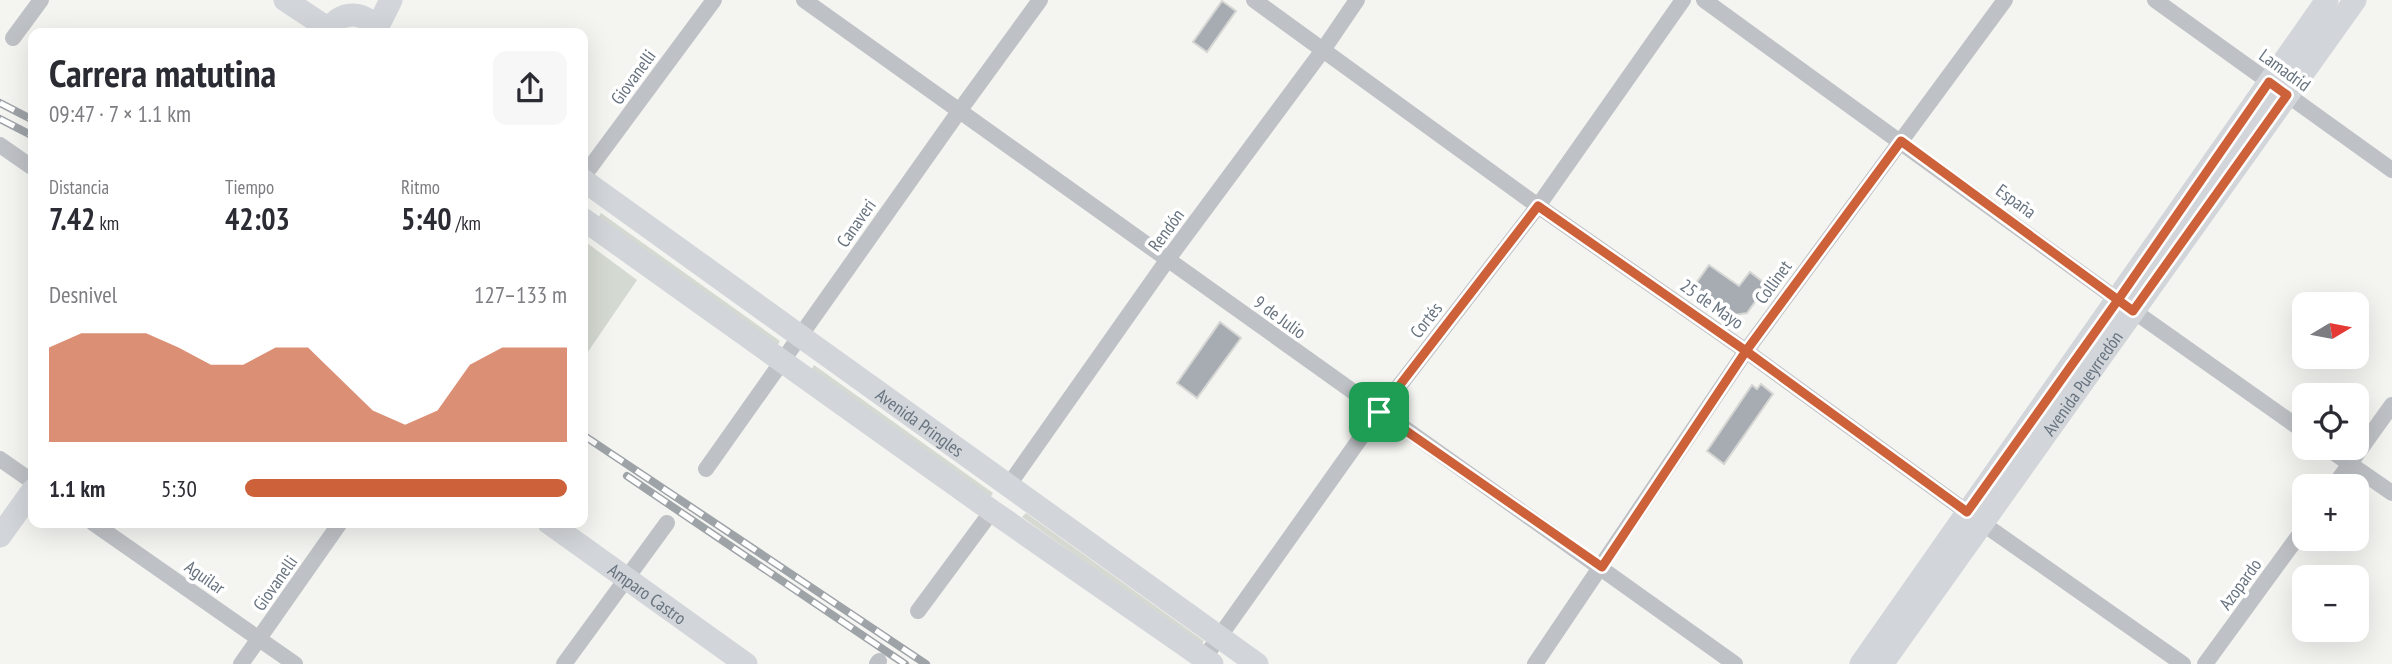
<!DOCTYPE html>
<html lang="es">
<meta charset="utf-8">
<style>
body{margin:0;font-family:"PT Sans Narrow",sans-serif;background:#f7f7f7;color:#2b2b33;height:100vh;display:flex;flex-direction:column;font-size:26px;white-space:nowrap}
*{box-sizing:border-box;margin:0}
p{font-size:23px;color:#7c7c81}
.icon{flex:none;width:38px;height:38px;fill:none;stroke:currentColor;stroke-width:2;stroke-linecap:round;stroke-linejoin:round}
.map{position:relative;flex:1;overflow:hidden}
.sheet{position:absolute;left:28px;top:28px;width:560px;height:500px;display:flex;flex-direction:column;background:#fff;border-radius:14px;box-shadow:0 7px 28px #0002}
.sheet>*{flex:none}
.needle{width:46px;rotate:80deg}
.fabs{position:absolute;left:2292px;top:292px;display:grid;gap:14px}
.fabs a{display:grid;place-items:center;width:77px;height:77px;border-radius:14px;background:#fff;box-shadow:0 7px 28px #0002;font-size:35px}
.pin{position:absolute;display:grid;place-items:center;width:60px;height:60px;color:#fff;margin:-30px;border-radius:14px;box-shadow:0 4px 10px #0006}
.round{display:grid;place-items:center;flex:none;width:74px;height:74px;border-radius:14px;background:#f7f7f7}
.head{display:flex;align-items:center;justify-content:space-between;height:119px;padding:0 21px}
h1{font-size:38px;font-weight:700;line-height:52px}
.figures{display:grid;grid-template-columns:repeat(3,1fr);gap:10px;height:119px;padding:7px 21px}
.figures div{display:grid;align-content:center}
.figures b{font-size:30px;font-weight:700}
.figures small{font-size:19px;font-weight:400}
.figures p{font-size:19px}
.chart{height:196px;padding:14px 21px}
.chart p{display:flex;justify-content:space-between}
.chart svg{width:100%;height:126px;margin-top:7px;fill:#cc613a;opacity:.7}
ul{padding:0 21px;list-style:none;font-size:23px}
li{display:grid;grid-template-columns:112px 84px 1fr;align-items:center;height:52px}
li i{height:18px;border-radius:9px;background:#cc613a}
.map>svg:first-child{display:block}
.green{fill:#d4d9d1}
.building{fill:#a6acb1;stroke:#d6d6d4;stroke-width:2}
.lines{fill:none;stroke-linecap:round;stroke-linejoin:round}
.street{stroke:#bec1c5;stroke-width:16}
.secondary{stroke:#d2d5d9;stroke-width:23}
.rail-casing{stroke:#9ea3a8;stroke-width:8}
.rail{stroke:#fff;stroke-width:5;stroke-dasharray:16;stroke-linecap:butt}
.route-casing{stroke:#fff;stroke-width:14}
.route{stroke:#cc613a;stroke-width:9}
.labels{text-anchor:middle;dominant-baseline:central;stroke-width:7;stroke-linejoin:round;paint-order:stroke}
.street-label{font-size:18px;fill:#67737f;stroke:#fff}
</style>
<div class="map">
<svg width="2392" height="664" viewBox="0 0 2392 664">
<rect width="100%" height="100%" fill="#f4f4f1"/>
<g class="green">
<path d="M 601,213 L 780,341 L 777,346 L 598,218 Z"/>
<path d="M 583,240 L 637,280 L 583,359 Z"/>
<path d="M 814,365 L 993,493 L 990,498 L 811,370 Z"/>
<path d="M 1026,513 L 1204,641 L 1201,645 L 1022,517 Z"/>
</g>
<g class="building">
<path d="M 1222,1 L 1236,11 L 1207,52 L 1193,42 Z"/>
<path d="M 1709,265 L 1739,286 L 1750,272 L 1767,285 L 1747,313 L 1734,315 L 1694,286 Z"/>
<path d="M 1220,322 L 1241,338 L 1197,398 L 1177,383 Z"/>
<path d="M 1761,384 L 1773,394 L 1724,464 L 1707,451 L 1752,385 L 1757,389 Z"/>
</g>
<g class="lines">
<g class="street">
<path d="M 804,0 L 1735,664"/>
<path d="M 1254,0 L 1538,206 L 1746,351 L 1982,523 L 2183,664"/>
<path d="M 1704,0 L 2118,300 L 2305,432"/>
<path d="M 2155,0 L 2392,170"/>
<path d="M 13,38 L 41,0"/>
<path d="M 0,145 L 33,168"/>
<path d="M 583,177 L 714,0"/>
<path d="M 2327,448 L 2392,493"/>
<path d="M 0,459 L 33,482"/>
<path d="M 706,469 L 960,110 L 1040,0"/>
<path d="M 1008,486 L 1168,259 L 1323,50 L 1357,0"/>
<path d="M 2334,486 L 2392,405"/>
<path d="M 93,523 L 295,664"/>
<path d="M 918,611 L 992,511"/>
<path d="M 241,664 L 340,523"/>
<path d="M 564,664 L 667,523"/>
<path d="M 877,664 L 879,661"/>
<path d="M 1200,664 L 1379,412 L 1538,206 L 1683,0"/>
<path d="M 1535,664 L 1746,351 L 2005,0"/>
<path d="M 2205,664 L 2305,527"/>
</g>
<g class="secondary">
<path d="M 285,0 L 329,29"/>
<path d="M 377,28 L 391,0"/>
<path d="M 328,33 C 337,8 369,10 379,33"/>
<path id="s1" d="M 583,180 L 1257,664"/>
<path d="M 583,219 L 992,511 L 1212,664"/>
<path id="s2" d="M 549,523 L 746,664"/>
<path d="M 0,536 L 33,490"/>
<path d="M 1861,664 L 2327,0"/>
<path id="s3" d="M 1882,664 L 2355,0"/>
</g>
<defs>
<g id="rail">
<path d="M 0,103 L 33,120"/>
<path d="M 0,119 L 33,136"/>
<path d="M 583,435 L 926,664"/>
<path d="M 627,476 L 905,664"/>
</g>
</defs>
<use href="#rail" class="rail-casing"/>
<use href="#rail" class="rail"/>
</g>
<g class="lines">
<defs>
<path id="route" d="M 1379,412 L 1538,206 L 1746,351 L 1901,141 L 2118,300 L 2133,311 L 2287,95 L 2269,82 L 2118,300 L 1967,512 L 1746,351 L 1602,567 L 1379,412"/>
</defs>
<use href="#route" class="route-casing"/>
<use href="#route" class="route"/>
</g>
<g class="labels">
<g class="street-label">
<text transform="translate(2285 70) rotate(36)">Lamadrid</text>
<text transform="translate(633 77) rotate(-54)">Giovanelli</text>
<text transform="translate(2016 201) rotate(36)">España</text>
<text transform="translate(856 223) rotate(-55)">Canaveri</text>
<text transform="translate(1166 230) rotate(-54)">Rendón</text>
<text transform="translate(1773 282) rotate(-54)">Collinet</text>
<text transform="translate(1712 304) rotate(35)">25 de Mayo</text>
<text transform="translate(1280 317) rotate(36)">9 de Julio</text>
<text transform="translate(1426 320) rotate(-52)">Cortés</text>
<text stroke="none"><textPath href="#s3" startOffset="345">Avenida Pueyrredón</textPath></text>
<text stroke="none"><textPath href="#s1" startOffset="415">Avenida Pringles</textPath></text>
<text transform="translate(205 577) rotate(35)">Aguilar</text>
<text transform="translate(275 583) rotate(-55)">Giovanelli</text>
<text transform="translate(2240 584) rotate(-54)">Azopardo</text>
<text stroke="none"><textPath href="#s2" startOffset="121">Amparo Castro</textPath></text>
</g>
</g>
</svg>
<div class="fabs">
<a><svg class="needle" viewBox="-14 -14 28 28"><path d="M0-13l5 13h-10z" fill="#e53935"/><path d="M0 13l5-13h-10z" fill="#7c7c81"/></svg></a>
<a><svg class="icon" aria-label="locate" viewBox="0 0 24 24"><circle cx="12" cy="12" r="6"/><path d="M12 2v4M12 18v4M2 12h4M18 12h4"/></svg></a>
<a>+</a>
<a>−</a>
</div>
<div class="pin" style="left:1379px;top:412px;background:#1e9e55"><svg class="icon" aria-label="arrive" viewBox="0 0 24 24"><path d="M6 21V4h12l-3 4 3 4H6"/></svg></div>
<section class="sheet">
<div class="head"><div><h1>Carrera matutina</h1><p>09:47 · 7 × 1.1 km</p></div><a class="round"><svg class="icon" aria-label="share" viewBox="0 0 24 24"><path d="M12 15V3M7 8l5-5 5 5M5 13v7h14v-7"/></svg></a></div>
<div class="figures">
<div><p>Distancia</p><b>7.42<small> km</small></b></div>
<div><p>Tiempo</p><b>42:03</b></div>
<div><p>Ritmo</p><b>5:40<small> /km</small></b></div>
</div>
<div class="chart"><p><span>Desnivel</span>127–133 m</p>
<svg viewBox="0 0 160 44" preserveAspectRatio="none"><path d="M0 44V11L10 6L20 6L30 6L40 11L50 17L60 17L70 11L80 11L90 22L100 33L110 38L120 33L130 17L140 11L150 11L160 11V44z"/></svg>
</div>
<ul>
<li><b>1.1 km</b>5:30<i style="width:100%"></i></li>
</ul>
</section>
</div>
